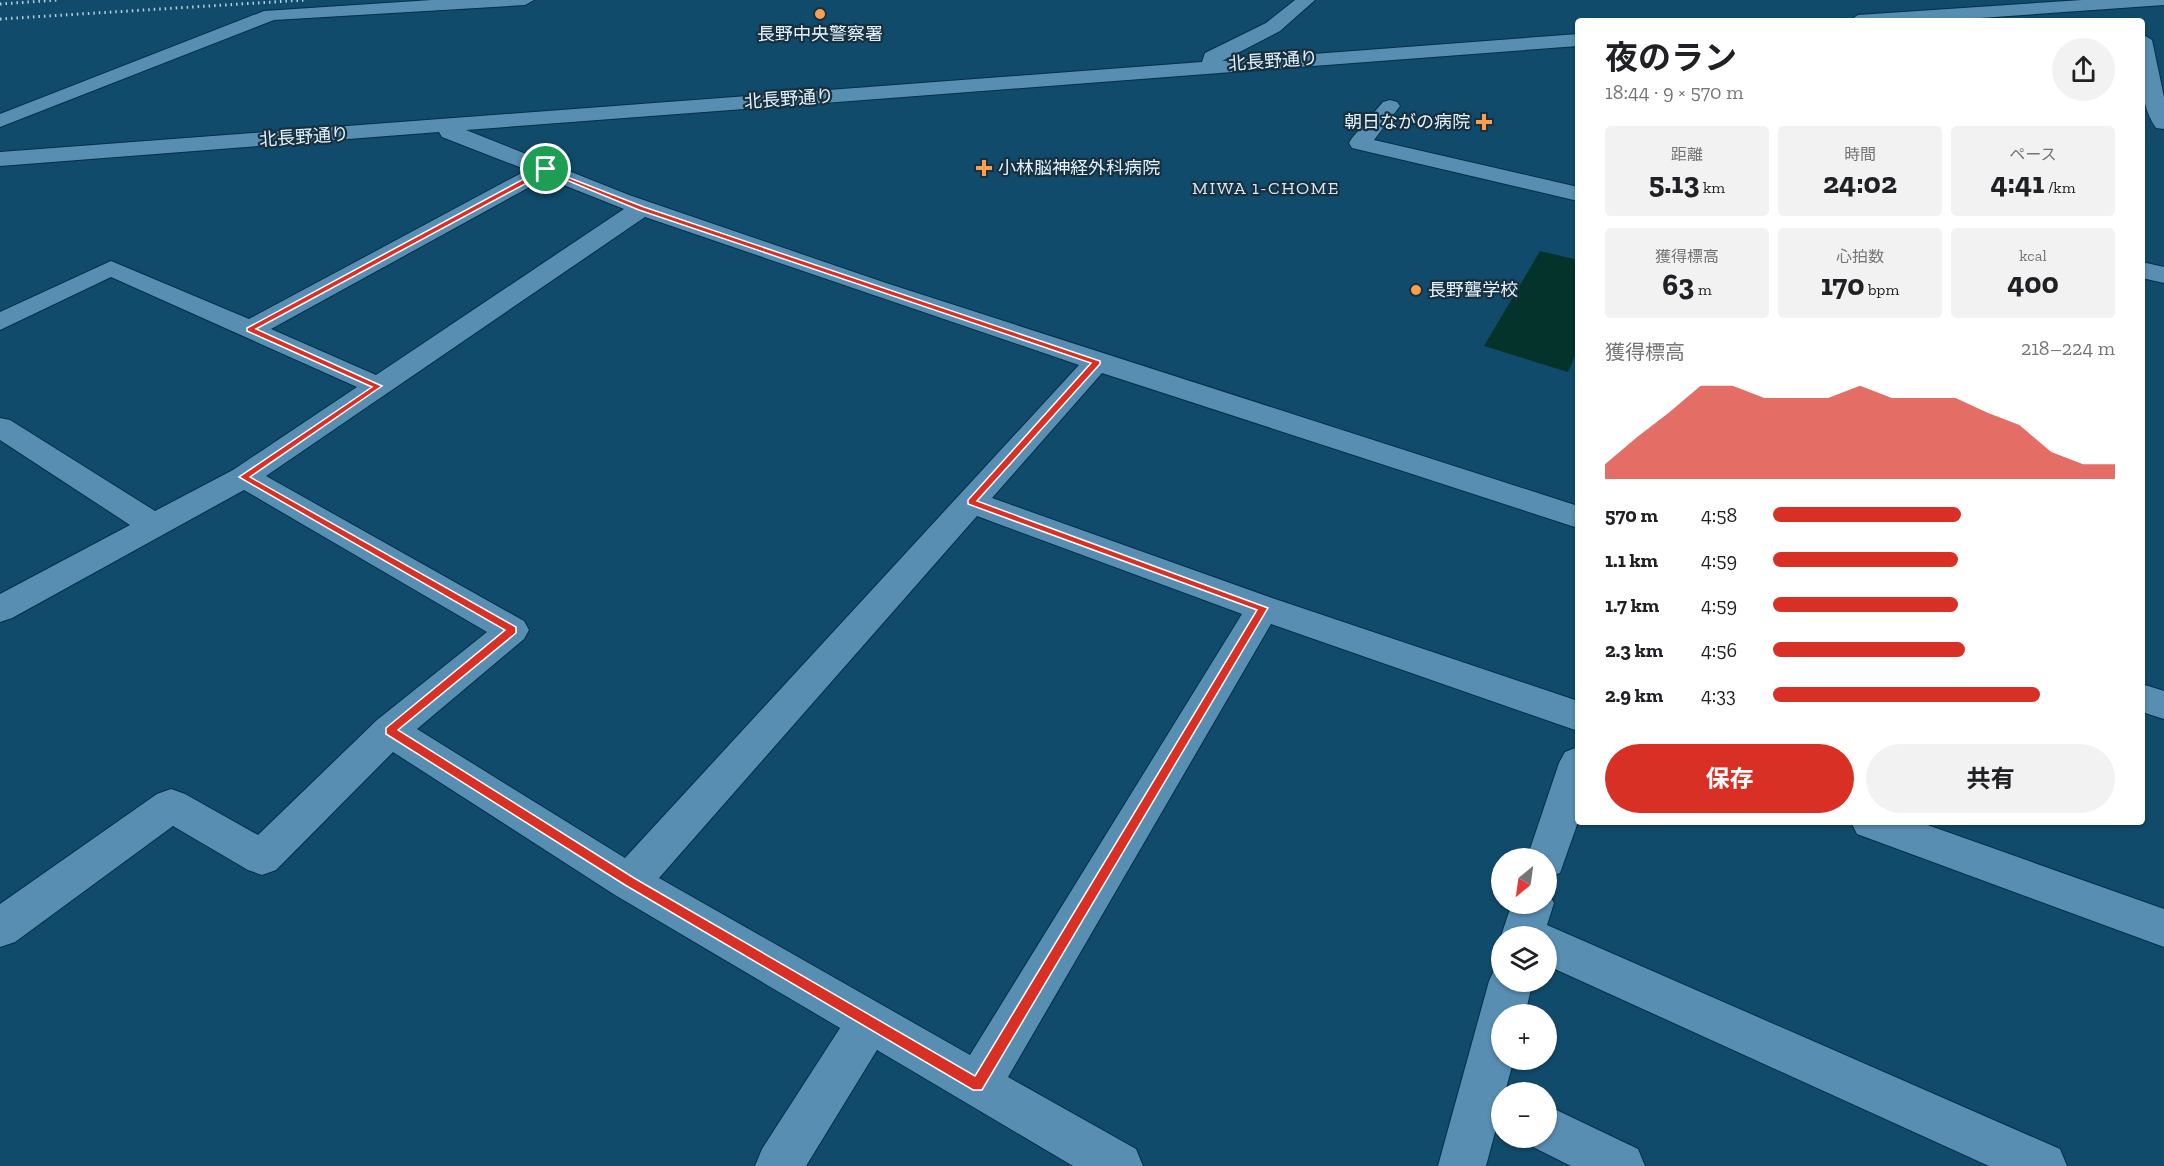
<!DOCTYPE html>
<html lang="ja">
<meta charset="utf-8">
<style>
body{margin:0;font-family:"Zilla Slab","Noto Sans JP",serif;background:#f2f2f2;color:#202124;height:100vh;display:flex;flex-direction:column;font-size:22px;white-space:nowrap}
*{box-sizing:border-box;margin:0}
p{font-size:20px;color:#757577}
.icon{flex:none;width:33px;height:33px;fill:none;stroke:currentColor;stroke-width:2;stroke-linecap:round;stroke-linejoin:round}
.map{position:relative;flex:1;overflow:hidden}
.panel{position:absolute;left:1575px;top:18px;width:570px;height:807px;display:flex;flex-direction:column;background:#fff;border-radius:6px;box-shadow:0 2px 4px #0004}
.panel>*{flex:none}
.needle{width:39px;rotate:209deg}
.controls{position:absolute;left:1491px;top:848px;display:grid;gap:12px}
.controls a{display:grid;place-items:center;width:66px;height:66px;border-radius:50%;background:#fff;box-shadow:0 2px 4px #0004;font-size:30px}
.pin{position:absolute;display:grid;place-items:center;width:51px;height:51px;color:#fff;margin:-26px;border:3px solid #fff;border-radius:50%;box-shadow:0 2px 6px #0007}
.round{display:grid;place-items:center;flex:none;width:63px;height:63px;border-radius:32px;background:#f2f2f2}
.headline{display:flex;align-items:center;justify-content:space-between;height:102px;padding:0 30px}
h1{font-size:33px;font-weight:700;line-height:45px}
.metrics{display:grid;grid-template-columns:repeat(3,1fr);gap:9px;height:102px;padding:6px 30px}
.metrics div{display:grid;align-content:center;border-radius:6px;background:#f2f2f2;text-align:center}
.metrics b{font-size:30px;font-weight:700}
.metrics small{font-size:16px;font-weight:400}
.metrics p{font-size:16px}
.chart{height:168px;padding:12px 30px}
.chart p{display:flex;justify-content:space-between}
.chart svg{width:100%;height:108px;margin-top:6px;fill:#d93025;opacity:.7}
.primary-button{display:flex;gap:12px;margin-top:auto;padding:12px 30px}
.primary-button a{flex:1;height:69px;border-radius:36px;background:#d93025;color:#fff;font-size:24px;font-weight:700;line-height:69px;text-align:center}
.primary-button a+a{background:#f2f2f2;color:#202124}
ul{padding:0 30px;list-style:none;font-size:20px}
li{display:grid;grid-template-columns:96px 72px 1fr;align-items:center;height:45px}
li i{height:15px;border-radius:8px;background:#d93025}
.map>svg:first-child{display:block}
.water{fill:#03332b}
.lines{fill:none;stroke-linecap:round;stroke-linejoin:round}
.minor-casing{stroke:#032f48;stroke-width:2}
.minor{fill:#588eb2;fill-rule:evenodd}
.rail{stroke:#b5cfdf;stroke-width:3;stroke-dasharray:1.5 4;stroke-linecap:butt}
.route{fill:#d93025;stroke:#fff;stroke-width:1.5;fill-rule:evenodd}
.poi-dot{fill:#fa9f4f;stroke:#182f3e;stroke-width:2}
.labels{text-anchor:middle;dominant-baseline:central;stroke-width:4.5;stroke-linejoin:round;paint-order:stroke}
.far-poi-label{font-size:18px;fill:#e2f3ff;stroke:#182f3e;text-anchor:start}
.far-street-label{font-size:18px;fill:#e2f3ff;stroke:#182f3e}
.far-neighbourhood-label{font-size:18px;letter-spacing:1.5px;fill:#d2e8f7;stroke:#182f3e}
</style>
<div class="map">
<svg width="2164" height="1166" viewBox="0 0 2164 1166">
<rect width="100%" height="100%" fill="#114b6b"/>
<path class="water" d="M 1540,251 L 1578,260 L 1578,349 L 1568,372 L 1484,346 Z"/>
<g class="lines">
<defs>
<g id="minor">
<path d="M 432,0 L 534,0 L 525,5 L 274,20 L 0,127 L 0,114 L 264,11 Z"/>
<path d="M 1295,0 L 1315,0 L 1280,31 L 1222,61 L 1578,34 L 1578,46 L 466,130 L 629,195 L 886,283 L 1578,506 L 1578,528 L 1102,373 L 992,498 L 1275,599 L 1578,701 L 1578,731 L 1271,624 L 1008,1077 L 1136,1149 L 1143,1166 L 1073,1166 L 877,1050 L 806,1166 L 755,1166 L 762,1149 L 840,1028 L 615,895 L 393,752 L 276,870 L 262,875 L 248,870 L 173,826 L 15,942 L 0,947 L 0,904 L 157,794 L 171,789 L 185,794 L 258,835 L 377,720 L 487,632 L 244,490 L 12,618 L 0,622 L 0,594 L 130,525 L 0,440 L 0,418 L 10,420 L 155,511 L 233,470 L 357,387 L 111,277 L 0,330 L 0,312 L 111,261 L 249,319 L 527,170 L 442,137 L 439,132 L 0,166 L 0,152 L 1202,62 L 1205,53 L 1266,23 ZM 546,178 L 624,209 L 376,375 L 271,329 ZM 645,217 L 1079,365 L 625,858 L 417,729 L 524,639 L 529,630 L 524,621 L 266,476 ZM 977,516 L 1242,614 L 970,1055 L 659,878 Z"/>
<path d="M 2082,0 L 2164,0 L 2164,5 L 1938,21 L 1849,21 L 1858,15 Z"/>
<path d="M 2142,34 L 2152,40 L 2164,97 L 2164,129 L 2156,128 C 2137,100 2142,66 2142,34 Z"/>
<path d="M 1390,100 L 1397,102 L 1400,106 L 1374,140 L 1578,187 L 1578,201 L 1352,148 L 1349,143 L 1352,138 L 1383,102 Z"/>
<path d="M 2142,262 L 2164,267 L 2164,283 L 2142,278 Z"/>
<path d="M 2142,684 L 2164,691 L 2164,719 L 2142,712 Z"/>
<path d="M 1578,747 L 1578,822 L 1560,873 L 1546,878 L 1546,858 L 1527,858 L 1559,763 L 1565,752 Z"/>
<path d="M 1851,822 L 1919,822 L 2164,909 L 2164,947 L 1857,834 Z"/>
<path d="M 1546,889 L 1554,903 L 1547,925 L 2060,1149 L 2067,1166 L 1989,1166 L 1546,965 L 1546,936 L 1501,936 L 1512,903 L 1546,903 Z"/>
<path d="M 1502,964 L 1502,981 L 1533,981 L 1525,1014 L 1502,1014 L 1502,1059 L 1514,1059 L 1505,1092 L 1502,1092 L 1502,1106 L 1486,1166 L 1438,1166 L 1489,981 L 1496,966 Z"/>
<path d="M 1546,1105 L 1638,1149 L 1645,1166 L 1571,1166 L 1529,1145 L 1526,1137 L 1546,1137 Z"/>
</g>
</defs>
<use href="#minor" class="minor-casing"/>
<use href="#minor" class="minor"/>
<g class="rail">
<path d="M 0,4 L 58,0"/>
<path d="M 0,19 L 305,0"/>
</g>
</g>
<path class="route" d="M 544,168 L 644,207 L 1100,361 L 1100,364 L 977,501 L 1268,608 L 982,1090 L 973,1090 L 625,885 L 386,734 L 386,728 L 505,630 L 239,477 L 372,387 L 247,331 L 247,328 ZM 547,172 L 639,210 L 1091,363 L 968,500 L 968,504 L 1257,610 L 975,1076 L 634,878 L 398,730 L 516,633 L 516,627 L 250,477 L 382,386 L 256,329 Z"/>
<g class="poi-dot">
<circle cx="820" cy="14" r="6"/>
<path d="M1481 113h6v6h6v6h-6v6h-6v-6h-6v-6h6z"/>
<path d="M981 159h6v6h6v6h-6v6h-6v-6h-6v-6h6z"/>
<circle cx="1416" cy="290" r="6"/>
</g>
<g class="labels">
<g class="far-poi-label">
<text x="820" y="34" text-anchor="middle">長野中央警察署</text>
<text x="1470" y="122" text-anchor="end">朝日ながの病院</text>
<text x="998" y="168">小林脳神経外科病院</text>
<text x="1428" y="290">長野聾学校</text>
</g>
<g class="far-street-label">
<text transform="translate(1273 61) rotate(-4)">北長野通り</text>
<text transform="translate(789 99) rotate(-4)">北長野通り</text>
<text transform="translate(304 137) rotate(-4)">北長野通り</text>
</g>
<g class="far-neighbourhood-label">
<text x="1266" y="188">MIWA 1-CHOME</text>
</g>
</g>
</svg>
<div class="controls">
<a><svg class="needle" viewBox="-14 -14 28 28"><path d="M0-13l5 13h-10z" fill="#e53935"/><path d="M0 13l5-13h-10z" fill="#757577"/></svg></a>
<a><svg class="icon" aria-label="layers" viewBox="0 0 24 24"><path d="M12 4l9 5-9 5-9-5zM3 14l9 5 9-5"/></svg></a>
<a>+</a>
<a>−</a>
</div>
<div class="pin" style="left:546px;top:169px;background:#1e9e55"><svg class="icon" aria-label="arrive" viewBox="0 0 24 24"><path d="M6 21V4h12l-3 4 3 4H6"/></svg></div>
<section class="panel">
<div class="headline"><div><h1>夜のラン</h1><p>18:44 · 9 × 570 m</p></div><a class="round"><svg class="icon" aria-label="share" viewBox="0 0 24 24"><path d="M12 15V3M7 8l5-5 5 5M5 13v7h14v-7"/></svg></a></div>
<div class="metrics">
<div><p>距離</p><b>5.13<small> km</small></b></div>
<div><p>時間</p><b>24:02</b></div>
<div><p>ペース</p><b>4:41<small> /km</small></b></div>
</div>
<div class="metrics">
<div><p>獲得標高</p><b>63<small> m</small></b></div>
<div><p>心拍数</p><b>170<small> bpm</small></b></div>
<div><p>kcal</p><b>400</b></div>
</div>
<div class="chart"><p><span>獲得標高</span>218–224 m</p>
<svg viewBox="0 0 160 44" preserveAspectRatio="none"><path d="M0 44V38L10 27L20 17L30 6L40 6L50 11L60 11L70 11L80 6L90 11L100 11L110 11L120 17L130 22L140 33L150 38L160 38V44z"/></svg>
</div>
<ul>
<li><b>570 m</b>4:58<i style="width:55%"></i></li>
<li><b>1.1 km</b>4:59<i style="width:54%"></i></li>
<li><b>1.7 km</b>4:59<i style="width:54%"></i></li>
<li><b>2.3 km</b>4:56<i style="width:56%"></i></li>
<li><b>2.9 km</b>4:33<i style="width:78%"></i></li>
</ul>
<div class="primary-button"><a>保存</a><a>共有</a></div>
</section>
</div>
